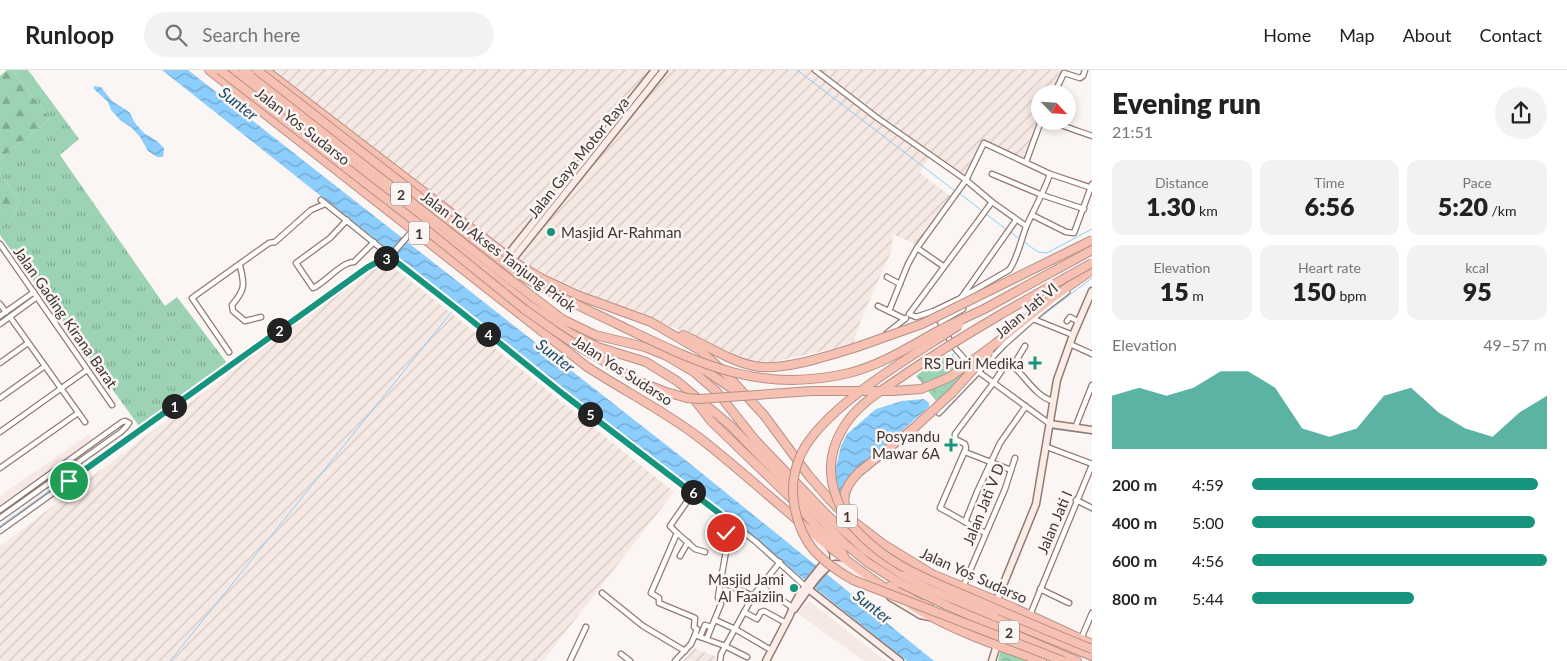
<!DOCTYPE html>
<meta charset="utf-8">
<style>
body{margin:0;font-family:Lato,sans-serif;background:#f2f2f2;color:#222;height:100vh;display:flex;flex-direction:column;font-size:19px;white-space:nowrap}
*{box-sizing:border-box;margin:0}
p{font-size:16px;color:#767676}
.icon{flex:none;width:28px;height:28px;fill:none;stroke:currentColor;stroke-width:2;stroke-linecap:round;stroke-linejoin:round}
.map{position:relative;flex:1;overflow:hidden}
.side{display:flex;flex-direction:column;background:#fff;width:475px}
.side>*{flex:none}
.needle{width:32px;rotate:115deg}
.controls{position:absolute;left:1031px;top:15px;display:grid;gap:10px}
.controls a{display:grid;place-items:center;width:45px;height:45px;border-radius:50%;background:#fff;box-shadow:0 2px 8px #0003;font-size:25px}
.pin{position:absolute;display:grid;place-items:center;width:42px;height:42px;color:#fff;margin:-21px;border:2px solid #fff;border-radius:50%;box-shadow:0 1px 5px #0007}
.km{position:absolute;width:25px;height:25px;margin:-12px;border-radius:50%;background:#222;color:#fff;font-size:14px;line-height:25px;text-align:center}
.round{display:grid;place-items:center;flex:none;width:52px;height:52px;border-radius:26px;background:#f2f2f2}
.summary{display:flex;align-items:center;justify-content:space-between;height:85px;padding:0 20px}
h1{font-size:28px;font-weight:800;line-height:38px}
.metrics{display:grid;grid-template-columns:repeat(3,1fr);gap:8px;height:85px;padding:5px 20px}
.metrics div{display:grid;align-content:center;border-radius:12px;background:#f2f2f2;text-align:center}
.metrics b{font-size:25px;font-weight:800}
.metrics small{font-size:14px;font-weight:400}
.metrics p{font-size:14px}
.chart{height:140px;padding:10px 20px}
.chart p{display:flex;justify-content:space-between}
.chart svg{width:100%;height:90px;margin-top:5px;fill:#16947d;opacity:.7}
ul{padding:0 20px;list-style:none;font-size:16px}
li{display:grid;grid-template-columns:80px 60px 1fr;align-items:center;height:38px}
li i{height:12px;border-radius:6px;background:#16947d}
header{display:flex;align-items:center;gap:30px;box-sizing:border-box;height:70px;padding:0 25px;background:#fff;border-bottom:1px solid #e0e0e0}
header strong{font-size:24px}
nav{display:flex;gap:28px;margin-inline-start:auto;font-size:18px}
.search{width:350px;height:45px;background:#f2f2f2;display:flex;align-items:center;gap:12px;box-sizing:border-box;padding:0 18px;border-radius:28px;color:#767676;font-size:19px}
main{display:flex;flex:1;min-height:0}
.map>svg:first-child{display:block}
.built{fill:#f6e9e3}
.industrial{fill:url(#industrial-furrows)}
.grass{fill:url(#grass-tufts)}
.forest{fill:url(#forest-firs)}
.park{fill:url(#park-crowns)}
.water{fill:url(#water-waves)}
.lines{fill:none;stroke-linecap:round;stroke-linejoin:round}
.stream{stroke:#8bcdfc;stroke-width:1}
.street-casing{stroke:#917a70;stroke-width:7}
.secondary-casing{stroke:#917a70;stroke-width:9}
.highway-casing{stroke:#b69086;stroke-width:10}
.street{stroke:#fff;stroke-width:4.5}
.secondary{stroke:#fcece8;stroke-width:6}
.highway{stroke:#f6c1b3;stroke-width:8}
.highway-bridge-casing{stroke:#b69086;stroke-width:10;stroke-linecap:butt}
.highway-bridge{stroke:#f6c1b3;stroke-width:8}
.route-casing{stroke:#fff;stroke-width:10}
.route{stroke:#16947d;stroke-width:6}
.poi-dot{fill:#16947d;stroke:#fbf6f4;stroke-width:2}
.labels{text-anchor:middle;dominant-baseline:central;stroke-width:5;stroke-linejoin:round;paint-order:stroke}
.shield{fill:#fbf6f4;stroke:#78706c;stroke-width:1}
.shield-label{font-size:14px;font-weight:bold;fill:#403632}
.street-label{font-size:15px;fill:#403632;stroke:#fbf6f4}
.poi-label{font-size:15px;fill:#403632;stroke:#fbf6f4;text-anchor:end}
.water-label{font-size:16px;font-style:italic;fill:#164867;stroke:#fbf6f4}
</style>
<header>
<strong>Runloop</strong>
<div class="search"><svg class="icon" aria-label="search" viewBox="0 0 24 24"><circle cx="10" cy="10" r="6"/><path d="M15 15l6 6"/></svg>Search here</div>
<nav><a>Home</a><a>Map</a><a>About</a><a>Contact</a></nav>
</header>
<main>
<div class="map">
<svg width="1092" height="591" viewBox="0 0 1092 591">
<defs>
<pattern id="industrial-furrows" width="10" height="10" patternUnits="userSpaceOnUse" patternTransform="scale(1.25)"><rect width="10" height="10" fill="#f6e9e3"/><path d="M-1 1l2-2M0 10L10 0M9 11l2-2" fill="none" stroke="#d4c8c3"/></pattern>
<pattern id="grass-tufts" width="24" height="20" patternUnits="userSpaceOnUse" patternTransform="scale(1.25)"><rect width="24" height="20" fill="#9dd3b5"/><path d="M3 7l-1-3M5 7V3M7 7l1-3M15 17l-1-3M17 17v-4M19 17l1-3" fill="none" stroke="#81ac94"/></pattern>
<pattern id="forest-firs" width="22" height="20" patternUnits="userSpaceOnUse" patternTransform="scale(1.25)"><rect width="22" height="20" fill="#9dd3b5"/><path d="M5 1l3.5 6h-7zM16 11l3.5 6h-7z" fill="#81ac94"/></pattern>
<pattern id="park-crowns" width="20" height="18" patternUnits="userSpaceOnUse" patternTransform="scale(1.25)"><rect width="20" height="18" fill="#9dd3b5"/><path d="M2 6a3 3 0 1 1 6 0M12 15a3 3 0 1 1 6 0" fill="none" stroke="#81ac94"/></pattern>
<pattern id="water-waves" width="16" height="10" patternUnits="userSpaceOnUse" patternTransform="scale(1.25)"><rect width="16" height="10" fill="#8bcdfc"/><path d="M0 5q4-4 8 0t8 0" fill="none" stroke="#73a7cd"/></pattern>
</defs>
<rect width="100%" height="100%" fill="#fbf6f4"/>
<g class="built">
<path d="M 89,364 L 97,375 L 0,444 L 0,426 Z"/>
<path d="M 809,531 L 886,591 L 864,591 L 797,543 Z"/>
</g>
<g class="industrial">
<path d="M 270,0 L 1063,0 L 1052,24 L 1040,24 L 1040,51 L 1027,92 L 984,73 L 965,109 L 931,84 L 920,103 L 953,128 L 918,176 L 893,164 L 891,182 L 861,250 L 853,274 L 760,295 L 724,285 L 719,277 L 656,250 L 612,236 L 509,186 Z"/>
<path d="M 382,188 L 674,422 L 543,591 L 0,591 L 0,476 Z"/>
<path d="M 694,578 L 716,587 L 715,591 L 683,591 Z"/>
</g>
<path class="grass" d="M 12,0 L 28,0 L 79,69 L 60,85 L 165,236 L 177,227 L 227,293 L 139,356 L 0,165 L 0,158 L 12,148 L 20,131 L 0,103 L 0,89 L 50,49 Z"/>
<g class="forest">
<path d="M 7,0 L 12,0 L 50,49 L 0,89 L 0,6 Z"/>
<path d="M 0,103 L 20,131 L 12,148 L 0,158 Z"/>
</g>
<g class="park">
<path d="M 949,285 L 973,306 L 940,336 L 916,306 L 933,293 Z"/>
<path d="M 1001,579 L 1028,591 L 998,591 Z"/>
</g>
<g class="water">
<path d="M 162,0 L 188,0 L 688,392 L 934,591 L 907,591 Z"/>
<path d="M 94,16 L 101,17 L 112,31 L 125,39 L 130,43 L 135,53 L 144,63 L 157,71 L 164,78 L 163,87 L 157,87 L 148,81 L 140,67 L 131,57 L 121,51 L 111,40 L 108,32 L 94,19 Z"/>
<path d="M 924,329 L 929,333 L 929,337 L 851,405 L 839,424 L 836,417 L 835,402 L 841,376 L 847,364 L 876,339 L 902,331 Z"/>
</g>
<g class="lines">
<g class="stream">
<path d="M 797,0 L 955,121"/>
<path d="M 959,123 L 1007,160"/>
<path d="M 1011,162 L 1019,169"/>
<path d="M 1023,171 L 1038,182 L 1047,183 L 1092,159"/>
<path d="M 1038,249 L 1092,208"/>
<path d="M 0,250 L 34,225"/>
<path d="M 954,283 L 952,286 L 963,293"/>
<path d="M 1052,359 L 1092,364"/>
<path d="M 0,456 L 74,403"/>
<path d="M 170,591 L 454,239"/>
</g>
<defs>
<g id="street">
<path d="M 815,0 L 876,47 L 966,110 L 992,132 L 1026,156"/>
<path d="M 1054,24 L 1064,3 L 1080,8 L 1083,6 L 1085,0"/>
<path d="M 1052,51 C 1065,57 1078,61 1092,66"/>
<path d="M 1026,92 L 1041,51"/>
<path d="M 992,104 L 1042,125 L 1084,139"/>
<path d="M 321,130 L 563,325 L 755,471 L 805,516"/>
<path d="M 992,132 L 921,228 L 909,244 L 916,247 L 934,241 L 961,228 L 1009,200 C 1017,190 1021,170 1026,157 C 1034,139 1044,122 1050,104"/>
<path d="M 1032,145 L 1066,162 L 1074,163 L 1092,114"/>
<path d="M 347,150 L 330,168 L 296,193 L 313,218 C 325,213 341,192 354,192 L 374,172"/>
<path d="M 0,174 L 112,335"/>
<path d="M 917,178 L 943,196"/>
<path d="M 240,196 C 245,215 245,220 232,235 L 233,241 L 245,251 L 261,247"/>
<path d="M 887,207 L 900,214"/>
<path d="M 961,228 L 1016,150"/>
<path d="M 0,234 L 6,242"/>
<path d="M 963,234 L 963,239 L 940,252 L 953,276 L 968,293"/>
<path d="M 878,236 L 905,249"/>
<path d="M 889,241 L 908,194 L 917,178 L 966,110 L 984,73 L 1050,104 L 1092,118"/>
<path d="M 0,246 L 34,222"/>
<path d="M 10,247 L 85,352"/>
<path d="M 1033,249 L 1073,265"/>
<path d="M 1067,251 L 1070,247 L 1079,252"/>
<path d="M 0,254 L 37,227"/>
<path d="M 887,263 L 906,248"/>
<path d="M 1070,274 L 1092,284"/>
<path d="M 1025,276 L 1013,296 C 1026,307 1036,327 1053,331"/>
<path d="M 229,282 L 192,228 L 269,173 L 275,172 L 311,140 L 325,134"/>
<path d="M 0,293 L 28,273"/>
<path d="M 976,300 L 1050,354"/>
<path d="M 0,328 L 45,296"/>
<path d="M 939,343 L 1005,274 L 1041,242 L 1067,222"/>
<path d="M 1075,358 L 1092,315"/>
<path d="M 0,362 L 87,300"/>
<path d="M 1047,377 L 1092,394"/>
<path d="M 965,382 L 1011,400"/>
<path d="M 0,398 L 78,343"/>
<path d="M 693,423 L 670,456 L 677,463 L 651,523 L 659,528 L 659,533 L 695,548 L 694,557 L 697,559 L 695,565"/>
<path d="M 1076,430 L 1092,438"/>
<path d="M 0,440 L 122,352 L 125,351 L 129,353 L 126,357 L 121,362 L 0,448"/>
<path d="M 965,452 L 977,422 L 1000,373 L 1026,336"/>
<path d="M 0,461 L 368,197 L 392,184 L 414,159"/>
<path d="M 677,463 L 695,479 L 705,482"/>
<path d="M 985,463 L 940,438 L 966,378 L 965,374 L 955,369 L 955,364 L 994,312 L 1006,294 L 1013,296"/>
<path d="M 680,486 L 688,472"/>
<path d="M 720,511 L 753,526"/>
<path d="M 760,516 L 792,537"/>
<path d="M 963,517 L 1005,419 L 1015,388"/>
<path d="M 1040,519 L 1069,533"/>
<path d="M 602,523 L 643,556 L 685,581"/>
<path d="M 744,542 L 757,549 L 761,542 L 764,541 L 786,553"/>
<path d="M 1030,545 L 1092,395"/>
<path d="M 715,550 L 735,559 L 771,580"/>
<path d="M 700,567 L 705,555 L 711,557"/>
<path d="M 707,568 L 721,534 L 718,527 L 726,481 L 724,469 L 732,453"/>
<path d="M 1081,569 L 1092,543"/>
<path d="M 621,584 L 630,591"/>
<path d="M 570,591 L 586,557"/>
<path d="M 675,591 L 691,574 L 695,565 L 725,576 L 747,587"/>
<path d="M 720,591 L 721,584 L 753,526 L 780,492"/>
</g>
<g id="secondary">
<path d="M 507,186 L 655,0"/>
<path d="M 512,190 L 664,0"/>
<path d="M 1050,354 L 1092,360"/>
<path d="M 807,518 L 900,591"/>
<path d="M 890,527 L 920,545 L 930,547"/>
<path d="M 997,530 L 1036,434 L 1057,310 L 1073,265 L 1092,221"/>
<path d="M 792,540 L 794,539 C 804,527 817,503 831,495 C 834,493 838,494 842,495 L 873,516"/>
<path d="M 766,591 L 790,545 C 797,523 813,508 826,490 L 826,485 L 812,464"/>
<path d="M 992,591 L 997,575"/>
</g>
<g id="highway">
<path d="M 209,0 L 586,296 C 624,321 665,341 701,369 C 765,419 825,480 893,523"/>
<path d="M 232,0 L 525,232 L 570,263 L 598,277 L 646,292 L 677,311 L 732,357 L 845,474 L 867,492 L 900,513"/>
<path d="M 244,0 L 499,201 L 562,249 L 595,265 L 645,277 L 665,285 L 694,302 L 717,322 L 756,371 L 827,445 L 865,480 L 904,506"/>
<path d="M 265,0 L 519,195 L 541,208 L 577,225 L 651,252 L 701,281 L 726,304 L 764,345 L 809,406 L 830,430 L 845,445 L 883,474 L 932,504 L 1012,537 L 1092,574"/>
<path d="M 986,238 L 1092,180"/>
<path d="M 683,265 C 707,275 729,291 754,296 C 781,302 831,285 857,277"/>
<path d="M 995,274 L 1055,226 L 1092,200"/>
<path d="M 682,289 L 706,301 L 740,324"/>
<path d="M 694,329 L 711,351 L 794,431 L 816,456 L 839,476 L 844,486"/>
<path d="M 851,445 C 837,430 847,414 859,402"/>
<path d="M 890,516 L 919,533 L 927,534 C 938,529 939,519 934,508"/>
<path d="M 911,535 C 951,560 997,576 1042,591"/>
<path d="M 946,535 L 1077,591"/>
<path d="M 994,546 L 1092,586"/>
</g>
</defs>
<use href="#street" class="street-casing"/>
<use href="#secondary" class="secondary-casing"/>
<use href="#highway" class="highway-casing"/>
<use href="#street" class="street"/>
<use href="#secondary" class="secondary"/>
<use href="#highway" class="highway"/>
<defs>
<g id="highway-bridge">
<path d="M 220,0 L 429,162 L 524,239 L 555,261 L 584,280 L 640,312 L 666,322 L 687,328 L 699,329 L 812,321 L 893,321 L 921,319 L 950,307 L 995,274"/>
<path d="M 257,0 L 518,204 C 550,223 584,238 617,254 C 696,292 757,325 849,303 C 881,295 909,277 938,261 C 953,253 970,246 986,238"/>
<path d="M 1092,193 C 1029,228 966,263 907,303 C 883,320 856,334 842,360 C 817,402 838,448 873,476 C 902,501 939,514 973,529 C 1013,546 1052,563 1092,579"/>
<path d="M 959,255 C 913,286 825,335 801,384 C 793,402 791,421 795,439 C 802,476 822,492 853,510 L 1063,591"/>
<path d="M 857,277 L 922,254 L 1092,170"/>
<path d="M 859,402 L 915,357 L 953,322 L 989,282"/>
<path d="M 904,506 L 929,519 L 994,546"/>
<path d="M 900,513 L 946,535"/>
</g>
</defs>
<use href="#highway-bridge" class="highway-bridge-casing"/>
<use href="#highway-bridge" class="highway-bridge"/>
</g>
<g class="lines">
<defs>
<path id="route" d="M 69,411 L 368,197 L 389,186 L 461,242 L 563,324 L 732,453 L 726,463"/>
</defs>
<use href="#route" class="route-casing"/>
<use href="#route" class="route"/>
</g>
<g class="poi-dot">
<circle cx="551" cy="162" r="5"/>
<path d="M1032.5 285.5h5v5h5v5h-5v5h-5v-5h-5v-5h5z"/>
<path d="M948.5 367.5h5v5h5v5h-5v5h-5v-5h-5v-5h5z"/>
<circle cx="794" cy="518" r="5"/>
</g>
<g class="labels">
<g class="shield">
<rect x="391" y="112.5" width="20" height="23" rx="4"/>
<rect x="409" y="151.5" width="20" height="23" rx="4"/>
<rect x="837" y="434.5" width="20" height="23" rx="4"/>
<rect x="999" y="550.5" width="20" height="23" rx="4"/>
</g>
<g class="shield-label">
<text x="401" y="124">2</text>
<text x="419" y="163">1</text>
<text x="847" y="446">1</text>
<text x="1009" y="562">2</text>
</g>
<g class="street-label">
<text transform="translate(303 56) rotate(38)">Jalan Yos Sudarso</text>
<text transform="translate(578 87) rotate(-51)">Jalan Gaya Motor Raya</text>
<text transform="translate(499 181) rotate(37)">Jalan Tol Akses Tanjung Priok</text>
<text transform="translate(1026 240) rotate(-40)">Jalan Jati VI</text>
<text transform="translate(66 247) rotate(55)">Jalan Gading Kirana Barat</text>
<text transform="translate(623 300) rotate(33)">Jalan Yos Sudarso</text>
<text transform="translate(983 434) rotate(-68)">Jalan Jati V D</text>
<text transform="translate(1054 452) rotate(-67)">Jalan Jati I</text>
<text transform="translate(974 505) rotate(24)">Jalan Yos Sudarso</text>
</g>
<g class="poi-label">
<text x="561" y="162" text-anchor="start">Masjid Ar-Rahman</text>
<text x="1024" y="293">RS Puri Medika</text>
<text x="940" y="366">Posyandu<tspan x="940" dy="17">Mawar 6A</tspan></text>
<text x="784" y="509">Masjid Jami<tspan x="784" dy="17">Al Faaiziin</tspan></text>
</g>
<g class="water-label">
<text transform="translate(239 33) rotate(38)">Sunter</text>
<text transform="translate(556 285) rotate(38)">Sunter</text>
<text transform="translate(873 536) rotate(38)">Sunter</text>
</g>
</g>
</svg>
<div class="controls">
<a><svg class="needle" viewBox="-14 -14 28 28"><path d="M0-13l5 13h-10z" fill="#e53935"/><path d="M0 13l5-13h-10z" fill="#767676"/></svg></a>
</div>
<div class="pin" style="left:69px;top:411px;background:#1e9e55"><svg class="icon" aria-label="arrive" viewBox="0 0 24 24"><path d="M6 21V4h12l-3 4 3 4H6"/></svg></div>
<div class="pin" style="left:726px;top:463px;background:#d93025"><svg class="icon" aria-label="check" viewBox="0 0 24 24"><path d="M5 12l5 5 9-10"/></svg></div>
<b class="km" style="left:174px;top:336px">1</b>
<b class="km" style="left:279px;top:260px">2</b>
<b class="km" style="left:386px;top:188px">3</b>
<b class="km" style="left:488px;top:264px">4</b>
<b class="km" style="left:590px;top:344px">5</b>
<b class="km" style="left:693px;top:422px">6</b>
</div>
<section class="side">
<div class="summary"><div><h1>Evening run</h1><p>21:51</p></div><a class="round"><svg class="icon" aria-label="share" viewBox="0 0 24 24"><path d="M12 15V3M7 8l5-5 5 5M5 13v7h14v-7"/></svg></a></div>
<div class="metrics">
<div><p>Distance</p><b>1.30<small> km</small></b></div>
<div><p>Time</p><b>6:56</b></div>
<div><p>Pace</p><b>5:20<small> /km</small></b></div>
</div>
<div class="metrics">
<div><p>Elevation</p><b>15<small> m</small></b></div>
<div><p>Heart rate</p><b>150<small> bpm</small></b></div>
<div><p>kcal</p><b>95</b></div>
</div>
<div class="chart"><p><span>Elevation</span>49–57 m</p>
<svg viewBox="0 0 160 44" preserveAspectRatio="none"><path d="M0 44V18L10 14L20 18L30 14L40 6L50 6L60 14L70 34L80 38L90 34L100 18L110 14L120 26L130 34L140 38L150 26L160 18V44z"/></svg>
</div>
<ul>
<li><b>200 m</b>4:59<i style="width:97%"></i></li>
<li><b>400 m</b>5:00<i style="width:96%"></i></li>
<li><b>600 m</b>4:56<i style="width:100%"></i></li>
<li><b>800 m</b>5:44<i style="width:55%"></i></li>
</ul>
</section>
</main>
